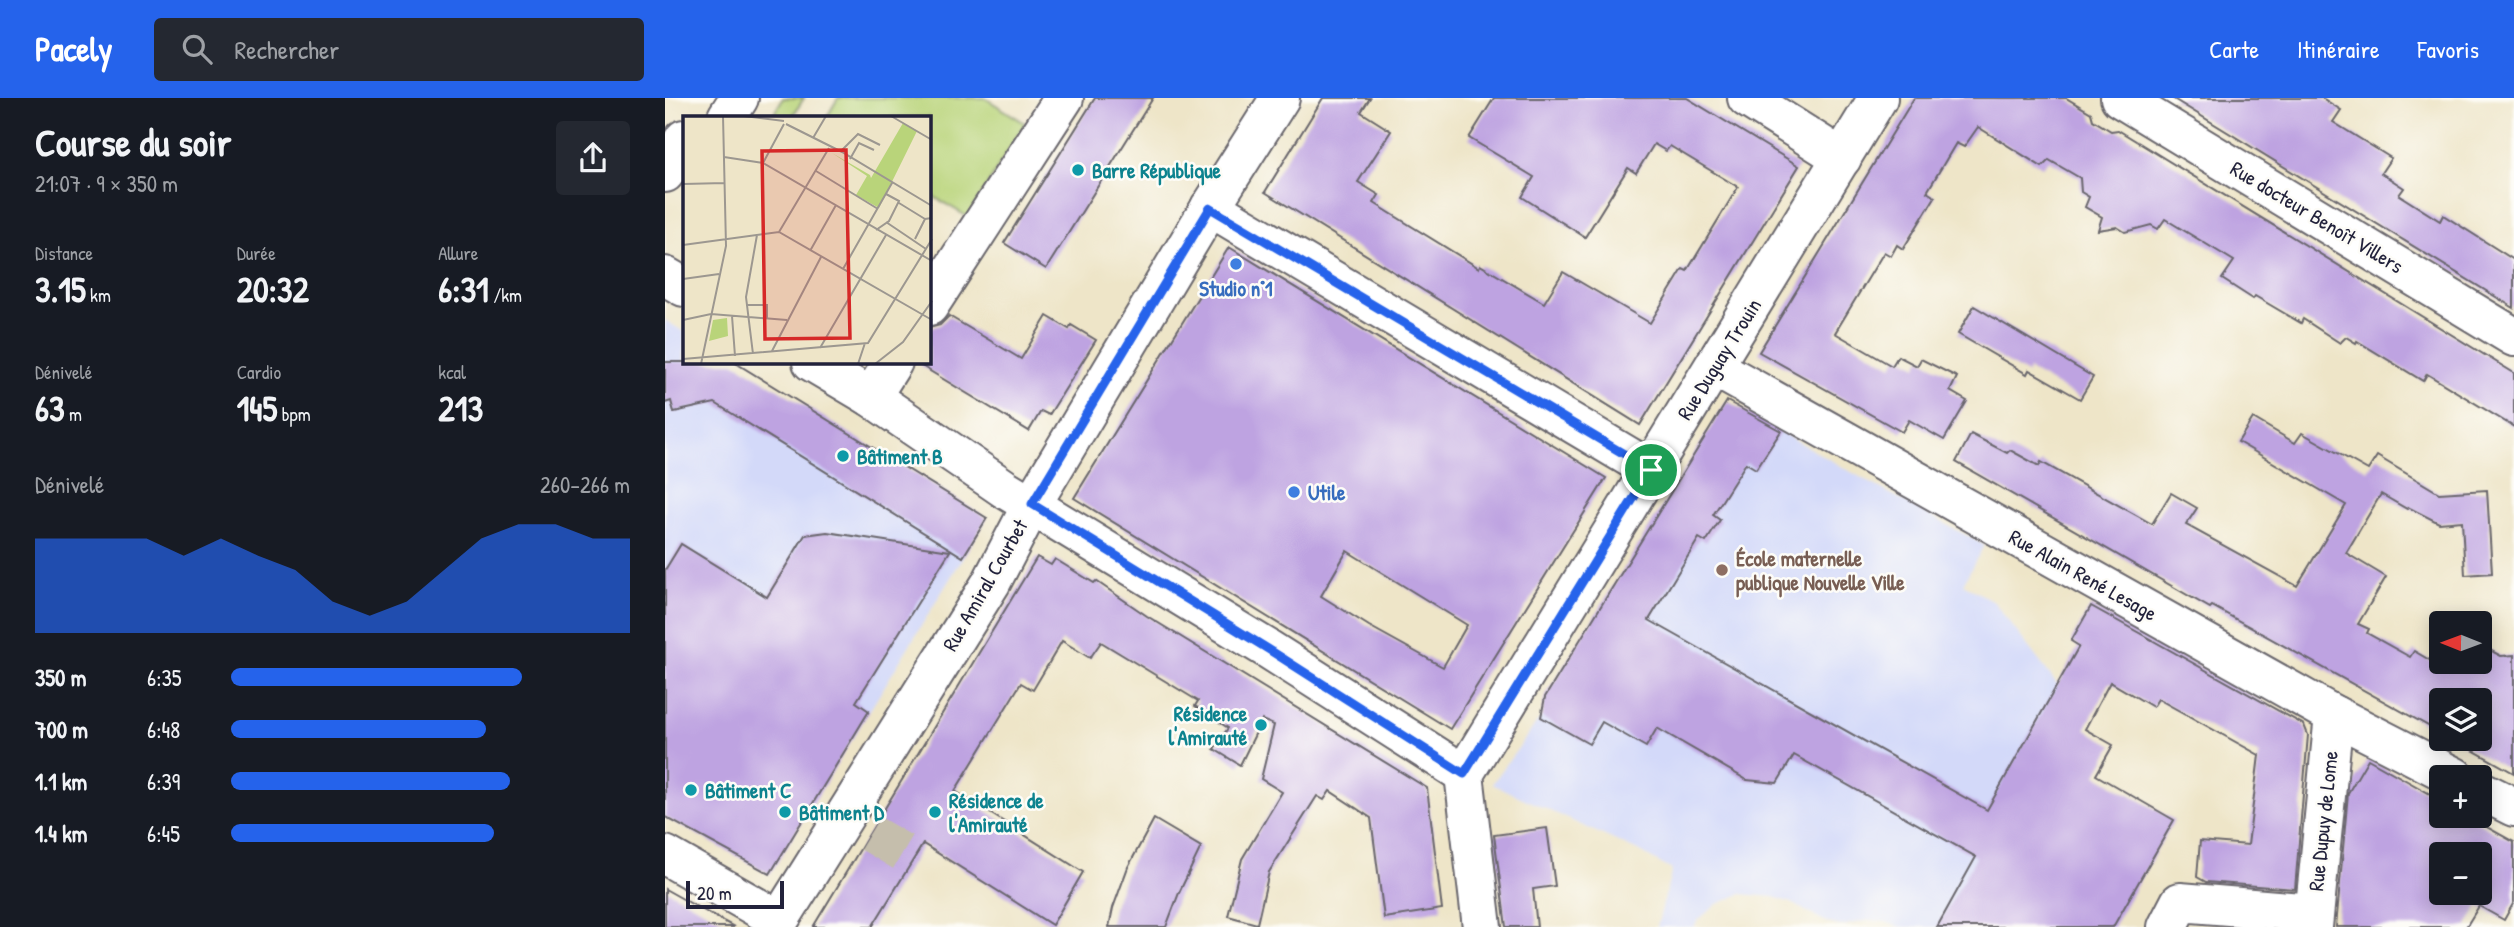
<!DOCTYPE html>
<html lang="fr">
<meta charset="utf-8">
<style>
body{margin:0;font-family:"Patrick Hand",sans-serif;background:#242831;color:#f1f3f6;height:100vh;display:flex;flex-direction:column;font-size:26px;white-space:nowrap}
*{box-sizing:border-box;margin:0}
p{font-size:23px;color:#9ea1a6}
.icon{flex:none;width:38px;height:38px;fill:none;stroke:currentColor;stroke-width:2;stroke-linecap:round;stroke-linejoin:round}
.map{position:relative;flex:1;overflow:hidden}
.drawer{display:flex;flex-direction:column;background:#171b24;width:665px}
.drawer>*{flex:none}
.needle{width:46px;rotate:271deg}
.controls{position:absolute;left:1764px;top:513px;display:grid;gap:14px}
.controls a{display:grid;place-items:center;width:63px;height:63px;border-radius:7px;background:#171b24;box-shadow:0 4px 18px #0003;font-size:35px}
.scale{position:absolute;left:21px;bottom:18px;width:98px;box-sizing:border-box;padding-left:7px;border:4px solid #22223b;border-top:0;font-size:19px;line-height:24px;white-space:nowrap;color:#22223b;-webkit-text-stroke:5px #fdfcf7;paint-order:stroke}
.pin{position:absolute;display:grid;place-items:center;width:60px;height:60px;color:#fff;margin:-30px;border:4px solid #fff;border-radius:50%;box-shadow:0 2px 7px #0007}
.round{display:grid;place-items:center;flex:none;width:74px;height:74px;border-radius:7px;background:#242831}
.head{display:flex;align-items:center;justify-content:space-between;height:119px;padding:0 35px}
h1{font-size:38px;font-weight:700;line-height:52px}
.metrics{display:grid;grid-template-columns:repeat(3,1fr);gap:10px;height:119px;padding:7px 35px}
.metrics div{display:grid;align-content:center}
.metrics b{font-size:35px;font-weight:700}
.metrics small{font-size:19px;font-weight:400}
.metrics p{font-size:19px}
.chart{height:196px;padding:14px 35px}
.chart p{display:flex;justify-content:space-between}
.chart svg{width:100%;height:126px;margin-top:7px;fill:#2563eb;opacity:.7}
ul{padding:0 35px;list-style:none;font-size:23px}
li{display:grid;grid-template-columns:112px 84px 1fr;align-items:center;height:52px}
li i{height:18px;border-radius:9px;background:#2563eb}
header{display:flex;align-items:center;gap:42px;box-sizing:border-box;height:98px;padding:0 35px;background:#2563eb;color:#fff}
header strong{font-size:33px}
nav{display:flex;gap:38px;margin-inline-start:auto;font-size:24px}
.search{width:490px;height:63px;background:#242831;display:flex;align-items:center;gap:18px;box-sizing:border-box;padding:0 24px;border-radius:7px;color:#9ea1a6;font-size:26px}
main{display:flex;flex:1;min-height:0}
.map>svg:first-child{display:block}
.built{fill:#d3d9f9}
.green{fill:#b9d47a;stroke:#6e7b5a;stroke-width:2}
.building{fill:#bea3e1;fill-rule:evenodd}
.lines{fill:none;stroke-linecap:round;stroke-linejoin:round}
.minor-tunnel{stroke:#c5beac;stroke-width:38;stroke-dasharray:38 19;stroke-linecap:butt}
.minor-casing{stroke:#69666c;stroke-width:42}
.minor{stroke:#fff;stroke-width:38}
.route-casing{stroke:#fff;stroke-width:14}
.route{stroke:#2563eb;stroke-width:9}
.culture-dot{fill:#0f9aa8;stroke:#fdfcf7;stroke-width:2.5}
.shop-dot{fill:#3f7fe0;stroke:#fdfcf7;stroke-width:2.5}
.education-dot{fill:#8d6e63;stroke:#fdfcf7;stroke-width:2.5}
.labels{text-anchor:middle;dominant-baseline:central;stroke-width:5;stroke-linejoin:round;paint-order:stroke}
.culture-label{font-size:21px;font-weight:bold;fill:#0d838f;stroke:#fdfcf7;text-anchor:start}
.street-label{font-size:21px;fill:#22223b;stroke:#fdfcf7}
.shop-label{font-size:21px;font-weight:bold;fill:#366cbe;stroke:#fdfcf7}
.education-label{font-size:21px;font-weight:bold;fill:#785e54;stroke:#fdfcf7;text-anchor:start}
.inset-road{fill:none;stroke:#9c9790;stroke-width:2}
.view{fill:#d62828;fill-opacity:0.15;stroke:#d62828;stroke-width:3.5}
.inset-edge{fill:none;stroke:#22223b;stroke-width:3.5}
</style>
<header>
<strong>Pacely</strong>
<div class="search"><svg class="icon" aria-label="search" viewBox="0 0 24 24"><circle cx="10" cy="10" r="6"/><path d="M15 15l6 6"/></svg>Rechercher</div>
<nav><a>Carte</a><a>Itinéraire</a><a>Favoris</a></nav>
</header>
<main>
<section class="drawer">
<div class="head"><div><h1>Course du soir</h1><p>21:07 · 9 × 350 m</p></div><a class="round"><svg class="icon" aria-label="share" viewBox="0 0 24 24"><path d="M12 15V3M7 8l5-5 5 5M5 13v7h14v-7"/></svg></a></div>
<div class="metrics">
<div><p>Distance</p><b>3.15<small> km</small></b></div>
<div><p>Durée</p><b>20:32</b></div>
<div><p>Allure</p><b>6:31<small> /km</small></b></div>
</div>
<div class="metrics">
<div><p>Dénivelé</p><b>63<small> m</small></b></div>
<div><p>Cardio</p><b>145<small> bpm</small></b></div>
<div><p>kcal</p><b>213</b></div>
</div>
<div class="chart"><p><span>Dénivelé</span>260–266 m</p>
<svg viewBox="0 0 160 44" preserveAspectRatio="none"><path d="M0 44V11L10 11L20 11L30 11L40 17L50 11L60 17L70 22L80 33L90 38L100 33L110 22L120 11L130 6L140 6L150 11L160 11V44z"/></svg>
</div>
<ul>
<li><b>350 m</b>6:35<i style="width:73%"></i></li>
<li><b>700 m</b>6:48<i style="width:64%"></i></li>
<li><b>1.1 km</b>6:39<i style="width:70%"></i></li>
<li><b>1.4 km</b>6:45<i style="width:66%"></i></li>
</ul>
</section>
<div class="map">
<svg width="1849" height="829" viewBox="0 0 1849 829">
<rect width="100%" height="100%" fill="#fdfcf7"/>
<filter id="ink" filterUnits="userSpaceOnUse"><feTurbulence type="fractalNoise" baseFrequency=".0143" numOctaves="2"/><feDisplacementMap in="SourceGraphic" scale="14" xChannelSelector="R" yChannelSelector="G"/><feConvolveMatrix kernelMatrix="1 2 1 2 8 2 1 2 1" color-interpolation-filters="sRGB"/></filter>
<filter id="wash" filterUnits="userSpaceOnUse"><feTurbulence type="fractalNoise" baseFrequency=".00686" numOctaves="4" result="noise"/><feDisplacementMap in="SourceGraphic" scale="28" xChannelSelector="R" yChannelSelector="G"/><feGaussianBlur stdDeviation="1.57" result="paint"/><feColorMatrix in="noise" values="0 0 0 0 0 0 0 0 0 0 0 0 0 0 0 0 0 1.4 0 .05"/><feComposite in="paint" operator="in"/></filter>
<g filter="url(#wash)">
<rect width="100%" height="100%" fill="#eee5c8"/>
<g class="built">
<path d="M 0,222 L 19,234 L 19,264 L 69,264 L 322,420 L 105,776 L 0,719 Z"/>
<path d="M 1062,303 L 1202,383 L 1319,447 L 1298,486 L 1328,503 L 1423,626 L 1309,829 L 1235,829 L 1221,824 L 1205,822 L 1176,828 L 1163,825 L 1126,805 L 1109,799 L 1076,796 L 1052,806 L 1033,822 L 1029,829 L 992,829 L 1007,772 L 975,754 L 827,686 L 876,619 Z"/>
</g>
<g class="green">
<path d="M 118,0 L 139,0 L 127,19 L 107,19 Z"/>
<path d="M 173,0 L 320,0 L 360,25 L 303,119 L 264,96 L 264,19 L 162,19 Z"/>
</g>
<g id="blocks">
<g class="building">
<path d="M 430,0 L 488,0 L 381,171 L 339,145 Z"/>
<path d="M 658,0 L 705,0 L 696,14 L 726,33 L 693,84 L 714,97 L 709,105 L 814,170 L 815,167 L 879,205 L 898,174 L 985,225 L 1018,171 L 1022,173 L 1073,89 L 1005,48 L 1001,53 L 989,46 L 971,75 L 963,70 L 920,139 L 857,99 L 869,79 L 804,40 L 829,0 L 1022,0 L 1134,68 L 975,327 L 600,94 Z"/>
<path d="M 1249,0 L 1401,0 L 1426,15 L 1428,22 L 1446,33 L 1453,32 L 1849,275 L 1849,329 L 1762,276 L 1758,283 L 1692,243 L 1691,245 L 1681,239 L 1675,245 L 1638,221 L 1636,225 L 1590,198 L 1588,201 L 1557,181 L 1569,163 L 1500,121 L 1493,131 L 1486,127 L 1460,134 L 1452,129 L 1433,132 L 1437,119 L 1420,109 L 1424,99 L 1416,94 L 1415,80 L 1384,62 L 1377,69 L 1313,29 L 1299,49 L 1291,45 L 1262,94 L 1270,99 L 1238,151 L 1232,147 L 1226,158 L 1219,154 L 1170,235 L 1227,268 L 1233,258 L 1252,268 L 1256,261 L 1292,279 L 1285,293 L 1302,303 L 1279,342 L 1244,322 L 1237,334 L 1094,254 Z"/>
<path d="M 1507,0 L 1657,0 L 1676,12 L 1668,24 L 1726,60 L 1716,75 L 1739,90 L 1734,97 L 1775,123 L 1778,117 L 1849,162 L 1849,210 Z"/>
<path d="M 564,149 L 941,380 L 785,631 L 409,400 ZM 682,453 L 802,527 L 778,569 L 704,528 L 656,498 Z"/>
<path d="M 1309,208 L 1428,279 L 1415,301 L 1364,272 L 1362,276 L 1293,236 Z"/>
<path d="M 284,218 L 356,261 L 382,218 L 404,231 L 406,227 L 431,242 L 384,317 L 376,313 L 364,333 L 255,267 L 257,264 L 264,264 L 264,230 L 275,227 Z"/>
<path d="M 0,264 L 69,264 L 322,420 L 298,459 L 50,305 L 9,314 L 6,303 L 0,305 Z"/>
<path d="M 1062,303 L 1116,333 L 1091,371 L 1081,365 L 1048,417 L 1055,422 L 1041,444 L 1034,440 L 984,522 L 1322,712 L 1414,548 L 1406,543 L 1426,508 L 1639,627 L 1643,637 L 1630,791 L 1541,784 L 1532,779 L 1535,743 L 1583,747 L 1594,657 L 1493,601 L 1488,609 L 1445,584 L 1420,631 L 1448,647 L 1431,677 L 1509,722 L 1448,829 L 1272,829 L 1311,759 L 1129,657 L 1112,685 L 1082,682 L 992,630 L 981,649 L 937,624 L 924,646 L 876,619 L 880,599 Z"/>
<path d="M 1588,320 L 1630,345 L 1637,335 L 1703,372 L 1712,358 L 1774,395 L 1822,392 L 1827,475 L 1800,477 L 1797,423 L 1774,425 L 1743,409 L 1742,411 L 1716,396 L 1681,455 L 1721,479 L 1693,526 L 1704,531 L 1702,535 L 1745,559 L 1749,553 L 1768,564 L 1815,564 L 1815,547 L 1836,558 L 1849,557 L 1849,675 L 1786,640 L 1815,640 L 1815,602 L 1776,602 L 1776,635 L 1547,508 L 1545,510 L 1291,364 L 1306,336 L 1342,355 L 1345,352 L 1374,368 L 1376,364 L 1487,426 L 1506,395 L 1532,410 L 1521,427 L 1632,488 L 1681,407 L 1573,344 Z"/>
<path d="M 162,434 L 285,453 L 191,604 L 204,613 L 105,776 L 0,719 L 0,472 L 16,446 L 102,499 L 140,437 Z"/>
<path d="M 372,459 L 386,467 L 390,461 L 429,485 L 431,483 L 482,518 L 762,690 L 777,811 L 719,820 L 706,720 L 665,693 L 659,702 L 652,698 L 604,774 L 592,826 L 563,818 L 577,761 L 617,694 L 596,681 L 609,627 L 597,622 L 575,667 L 549,651 L 563,630 L 530,608 L 533,603 L 436,544 L 425,560 L 397,543 L 368,592 L 356,585 L 290,693 L 418,774 L 387,827 L 258,746 L 207,829 L 148,829 Z"/>
<path d="M 1703,661 L 1774,701 L 1776,703 L 1776,718 L 1802,718 L 1849,744 L 1849,804 L 1839,822 L 1814,808 L 1801,829 L 1671,829 L 1683,695 ZM 1776,756 L 1815,756 L 1815,794 L 1776,794 Z"/>
<path d="M 489,721 L 536,749 L 514,795 L 501,829 L 444,829 L 448,810 L 463,769 Z"/>
<path d="M 882,730 L 890,788 L 868,791 L 872,829 L 841,829 L 829,737 Z"/>
<path d="M 0,791 L 25,805 L 69,829 L 0,829 Z"/>
</g>
</g>
</g>
<g filter="url(#ink)">
<use href="#blocks" fill-opacity="0" stroke="#69666c" stroke-width="2"/>
<g class="lines">
<path class="minor-tunnel" d="M 205,735 L 249,761"/>
<defs>
<g id="minor">
<path d="M 1082,0 L 1177,60"/>
<path d="M 1455,0 L 1849,239"/>
<path d="M 62,19 L 74,0"/>
<path d="M 0,75 L 19,41"/>
<path d="M 545,109 L 986,372"/>
<path d="M 0,178 L 19,189"/>
<path d="M 264,208 L 399,0"/>
<path d="M 147,264 L 206,299 L 340,391 L 603,551 L 799,676"/>
<path d="M 1049,269 L 1669,617 L 1790,679"/>
<path d="M 206,299 L 228,264"/>
<path d="M 1815,692 L 1849,709"/>
<path d="M 0,757 L 114,822"/>
<path d="M 110,829 L 326,485 L 367,406 L 533,129 L 615,0"/>
<path d="M 817,829 L 799,676 L 1213,0"/>
<path d="M 1502,829 L 1515,804 L 1649,815"/>
<path d="M 1648,829 L 1669,617"/>
</g>
</defs>
<use href="#minor" class="minor-casing"/>
<use href="#minor" class="minor"/>
</g>
</g>
<g class="lines" filter="url(#ink)">
<defs>
<path id="route" d="M 545,110 L 986,372 L 799,676 L 603,551 L 367,406 Z"/>
</defs>
<use href="#route" class="route-casing"/>
<use href="#route" class="route"/>
</g>
<g class="culture-dot">
<circle cx="413" cy="72" r="7"/>
<circle cx="178" cy="358" r="7"/>
<circle cx="596" cy="627" r="7"/>
<circle cx="26" cy="692" r="7"/>
<circle cx="120" cy="714" r="7"/>
<circle cx="270" cy="714" r="7"/>
</g>
<g class="shop-dot">
<circle cx="571" cy="166" r="7"/>
<circle cx="629" cy="394" r="7"/>
</g>
<circle class="education-dot" cx="1057" cy="472" r="7"/>
<g class="labels">
<g class="culture-label">
<text x="427" y="72">Barre République</text>
<text x="192" y="358">Bâtiment B</text>
<text x="582" y="615" text-anchor="end">Résidence<tspan x="582" dy="24">l'Amirauté</tspan></text>
<text x="40" y="692">Bâtiment C</text>
<text x="284" y="702">Résidence de<tspan x="284" dy="24">l'Amirauté</tspan></text>
<text x="134" y="714">Bâtiment D</text>
</g>
<g class="street-label">
<text transform="translate(1652 119) rotate(31)">Rue docteur Benoît Villers</text>
<text transform="translate(1054 261) rotate(-58)">Rue Duguay Trouin</text>
<text transform="translate(1418 477) rotate(29)">Rue Alain René Lesage</text>
<text transform="translate(320 487) rotate(-60)">Rue Amiral Courbet</text>
<text transform="translate(1658 723) rotate(-84)">Rue Dupuy de Lome</text>
</g>
<g class="shop-label">
<text x="571" y="190">Studio n°1</text>
<text x="643" y="394" text-anchor="start">Utile</text>
</g>
<g class="education-label">
<text x="1071" y="460">École maternelle<tspan x="1071" dy="24">publique Nouvelle Ville</tspan></text>
</g>
</g>
<g transform="translate(18 18)">
<rect width="248" height="248" fill="#eee5c8"/>
<path d="M 220,7 L 234,15 L 196,92 L 173,79 L 184,60 L 149,37 L 187,59 L 188,62 ZM 44,202 L 45,220 L 26,225 L 30,204 Z" fill="#b9d47a"/>
<path class="inset-road" d="M 61,0 L 101,5M 208,0 L 249,24M 103,8 L 159,36 L 249,90M 130,22 L 143,0M 158,35 L 175,18 L 197,29M 41,41 L 80,47 L 249,145M 167,43 L 176,27 L 191,34M 80,47 L 101,8M 133,55 L 195,93M 0,68 L 42,67M 216,87 L 242,103M 203,106 L 243,133M 193,114 L 206,105 L 216,85 L 203,78M 96,116 L 146,32M 232,123 L 242,103 L 249,102M 0,129 L 96,116 L 249,204M 127,135 L 153,89M 160,153 L 209,67M 0,163 L 36,158M 63,189 L 84,189 L 84,203M 49,200 L 52,240M 0,204 L 28,198 L 104,204M 137,232 L 203,119M 89,235 L 138,141M 70,238 L 63,181 L 74,119M 0,243 L 185,227 L 249,123M 18,248 L 43,130 L 40,0M 175,248 L 182,227M 192,248 L 220,226 L 249,185"/>
<path class="view" d="M 163,34 L 167,222 L 82,223 L 79,35 Z"/>
<rect width="248" height="248" class="inset-edge"/>
</g>
</svg>
<div class="controls">
<a><svg class="needle" viewBox="-14 -14 28 28"><path d="M0-13l5 13h-10z" fill="#e53935"/><path d="M0 13l5-13h-10z" fill="#9ea1a6"/></svg></a>
<a><svg class="icon" aria-label="layers" viewBox="0 0 24 24"><path d="M12 4l9 5-9 5-9-5zM3 14l9 5 9-5"/></svg></a>
<a>+</a>
<a>−</a>
</div>
<div class="scale">20 m</div>
<div class="pin" style="left:986px;top:372px;background:#1e9e55"><svg class="icon" aria-label="arrive" viewBox="0 0 24 24"><path d="M6 21V4h12l-3 4 3 4H6"/></svg></div>
</div>
</main>
